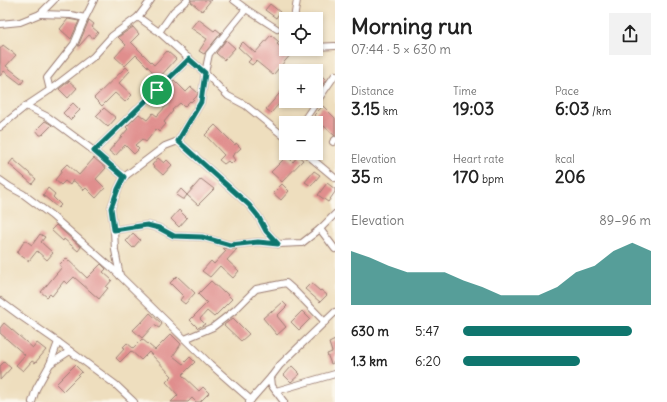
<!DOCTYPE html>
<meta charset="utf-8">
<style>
body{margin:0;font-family:Delius,sans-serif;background:#f2f2f2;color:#222;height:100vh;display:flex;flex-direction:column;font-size:15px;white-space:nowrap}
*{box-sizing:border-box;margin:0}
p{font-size:13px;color:#767676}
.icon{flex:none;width:22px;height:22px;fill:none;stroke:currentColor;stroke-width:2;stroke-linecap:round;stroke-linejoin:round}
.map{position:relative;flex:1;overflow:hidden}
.side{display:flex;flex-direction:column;background:#fff;width:332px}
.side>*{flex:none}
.buttons{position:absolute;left:279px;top:12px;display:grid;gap:8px}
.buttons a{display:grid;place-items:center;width:44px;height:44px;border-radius:0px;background:#fff;box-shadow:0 2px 6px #0003;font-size:20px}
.pin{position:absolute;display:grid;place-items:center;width:34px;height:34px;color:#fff;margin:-17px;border:2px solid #fff;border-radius:50%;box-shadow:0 1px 4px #0007}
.round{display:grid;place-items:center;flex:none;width:42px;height:42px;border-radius:0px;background:#f2f2f2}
.head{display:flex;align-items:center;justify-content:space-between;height:68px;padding:0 16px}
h1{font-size:22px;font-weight:700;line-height:30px}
.figures{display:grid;grid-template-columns:repeat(3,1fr);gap:6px;height:68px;padding:4px 16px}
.figures div{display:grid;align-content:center}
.figures b{font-size:17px;font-weight:700}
.figures small{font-size:11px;font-weight:400}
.figures p{font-size:11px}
.chart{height:112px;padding:8px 16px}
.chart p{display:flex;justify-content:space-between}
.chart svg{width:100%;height:72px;margin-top:4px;fill:#0f766e;opacity:.7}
ul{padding:0 16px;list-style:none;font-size:13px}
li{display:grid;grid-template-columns:64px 48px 1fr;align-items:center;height:30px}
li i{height:10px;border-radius:5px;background:#0f766e}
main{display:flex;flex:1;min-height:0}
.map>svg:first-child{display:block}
.building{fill:#e08e8d}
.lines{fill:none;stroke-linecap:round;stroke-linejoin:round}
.minor-casing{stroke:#9c7e74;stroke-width:8}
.minor{stroke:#fff;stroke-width:6}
.route-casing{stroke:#fff;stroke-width:8}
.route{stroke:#0f766e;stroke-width:5}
</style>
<main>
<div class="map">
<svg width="335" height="402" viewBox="0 0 335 402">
<rect width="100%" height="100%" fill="#fbf7ec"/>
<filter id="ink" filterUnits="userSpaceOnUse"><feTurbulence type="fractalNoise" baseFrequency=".025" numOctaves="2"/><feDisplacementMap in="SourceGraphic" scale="8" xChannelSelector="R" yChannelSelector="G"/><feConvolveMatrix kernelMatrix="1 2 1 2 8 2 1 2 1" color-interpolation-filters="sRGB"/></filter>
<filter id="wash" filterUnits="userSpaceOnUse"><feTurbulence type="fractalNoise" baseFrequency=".012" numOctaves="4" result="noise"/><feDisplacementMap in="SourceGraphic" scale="16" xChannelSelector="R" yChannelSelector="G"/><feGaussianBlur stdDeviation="0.9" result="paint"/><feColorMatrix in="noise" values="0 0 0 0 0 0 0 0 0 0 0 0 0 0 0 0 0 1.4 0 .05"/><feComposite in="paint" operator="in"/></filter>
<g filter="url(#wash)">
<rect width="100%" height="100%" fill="#eedebe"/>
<g id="blocks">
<g class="building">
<path d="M 191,0 L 211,0 L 202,11 L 191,2 Z"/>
<path d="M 270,4 L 280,12 L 276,18 L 265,10 Z"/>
<path d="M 68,19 L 79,21 L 71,39 L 60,29 Z"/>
<path d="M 198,19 L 214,31 L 216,29 L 221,33 L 204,54 L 199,51 L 207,39 L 191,28 Z"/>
<path d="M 89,20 L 94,24 L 92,27 L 98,32 L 93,38 L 89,35 L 79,46 L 78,46 Z"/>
<path d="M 133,27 L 139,34 L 131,42 L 154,65 L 167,51 L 176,59 L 159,78 L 136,55 L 125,66 L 115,57 L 126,45 L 118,37 Z"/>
<path d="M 271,35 L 279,42 L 277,44 L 283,49 L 287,49 L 292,53 L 273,75 L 256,61 L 252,65 L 248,62 L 251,59 L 238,47 L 243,42 L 255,53 Z"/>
<path d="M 226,40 L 235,48 L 224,60 L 216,53 Z"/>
<path d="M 3,45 L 16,55 L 6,66 L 24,80 L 21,84 L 4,71 L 0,76 L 0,49 Z"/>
<path d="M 126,67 L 130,71 L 119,83 L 132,95 L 125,102 L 115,93 L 102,106 L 94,98 Z"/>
<path d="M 322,76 L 326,80 L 316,94 L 316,83 Z"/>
<path d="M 174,80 L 186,92 L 191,87 L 198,93 L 197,96 L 191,102 L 190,101 L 184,107 L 180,103 L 172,110 L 173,111 L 164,122 L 166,124 L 159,132 L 156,129 L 146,142 L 142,139 L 135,145 L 139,149 L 134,154 L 125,145 L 115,156 L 109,151 L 128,129 L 126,127 L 139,114 L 147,120 L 153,113 L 157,116 L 169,103 L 163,99 L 172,88 L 169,85 Z"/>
<path d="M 69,81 L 77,88 L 68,98 L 59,89 Z"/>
<path d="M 286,86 L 286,96 L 271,113 L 266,109 Z"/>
<path d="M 73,103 L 80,110 L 70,120 L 63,113 Z"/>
<path d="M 323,106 L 335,118 L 335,136 L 324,126 L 316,134 L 316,117 L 314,115 Z"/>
<path d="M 104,108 L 116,118 L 108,127 L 96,116 Z"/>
<path d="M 45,121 L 52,125 L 42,135 L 40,135 L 36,130 Z"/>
<path d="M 215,125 L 235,145 L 236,143 L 241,148 L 232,156 L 235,160 L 231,164 L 228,161 L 224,164 L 219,160 L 224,155 L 205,135 Z"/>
<path d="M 287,156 L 293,162 L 298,156 L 303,160 L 282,182 L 271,172 Z"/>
<path d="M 94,158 L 106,168 L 96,179 L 105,188 L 96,198 L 86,188 L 84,190 L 73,180 L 70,185 L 65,181 L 61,185 L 55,180 L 62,171 L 61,170 L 67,164 L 79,175 Z"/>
<path d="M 158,158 L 164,163 L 167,160 L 172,165 L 163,175 L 152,165 Z"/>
<path d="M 13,159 L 36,179 L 32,184 L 9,164 Z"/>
<path d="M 314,171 L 320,175 L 311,186 L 305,182 Z"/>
<path d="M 201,179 L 214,189 L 198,205 L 187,195 L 184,199 L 182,199 L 176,195 L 181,189 L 187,195 Z"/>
<path d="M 327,183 L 335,189 L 335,192 L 328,202 L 318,195 Z"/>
<path d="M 282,184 L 289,191 L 281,200 L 273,193 Z"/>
<path d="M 48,188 L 55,194 L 53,197 L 61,205 L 58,208 L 43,195 Z"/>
<path d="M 179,210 L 187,218 L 179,227 L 171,219 Z"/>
<path d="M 56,225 L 81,247 L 78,251 L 64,239 L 63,241 L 51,230 Z"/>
<path d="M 133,233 L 140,240 L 133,248 L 126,241 Z"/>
<path d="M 40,234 L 45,237 L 41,242 L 53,253 L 47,260 L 37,251 L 29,261 L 17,253 L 25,240 L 32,245 Z"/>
<path d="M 223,248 L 230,249 L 237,249 L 227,260 L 239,271 L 233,278 L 220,266 L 210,277 L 202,271 L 211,261 L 214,264 L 226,251 Z"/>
<path d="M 66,258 L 87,278 L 101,264 L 106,269 L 103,272 L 112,280 L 106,287 L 108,288 L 99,299 L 74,277 L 67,284 L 64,281 L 52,296 L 50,294 L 47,297 L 41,292 L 62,267 L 59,265 Z"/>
<path d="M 177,276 L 195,293 L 185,304 L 180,300 L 183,296 L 170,283 Z"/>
<path d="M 211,281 L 223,292 L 224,291 L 232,299 L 214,317 L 207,311 L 200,319 L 205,324 L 198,328 L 190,320 L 207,303 L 198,294 Z"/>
<path d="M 311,283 L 320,291 L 321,290 L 327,295 L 320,302 L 305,289 Z"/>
<path d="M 283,302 L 287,306 L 277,316 L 286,327 L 277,335 L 263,318 L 271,311 L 272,312 Z"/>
<path d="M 302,311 L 310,319 L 299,330 L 291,322 Z"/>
<path d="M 150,313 L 162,324 L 159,328 L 154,325 L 142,338 L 133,330 L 141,322 L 141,323 Z"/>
<path d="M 233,318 L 249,334 L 241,341 L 224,325 Z"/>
<path d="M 4,323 L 33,348 L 37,343 L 46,350 L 35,363 L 32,361 L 23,371 L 16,365 L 25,355 L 0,333 L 0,328 Z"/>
<path d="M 171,334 L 181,344 L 173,356 L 183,364 L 190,357 L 195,362 L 182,375 L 199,391 L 203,387 L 209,393 L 200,402 L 196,402 L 192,398 L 188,402 L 171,402 L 178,395 L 166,382 L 172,376 L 149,352 L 141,360 L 131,351 L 120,362 L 116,358 L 125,348 L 123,347 L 127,343 L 133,348 L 142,339 L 155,350 Z"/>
<path d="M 335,340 L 335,362 L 331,364 L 327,354 L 332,352 L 329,343 Z"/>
<path d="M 4,362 L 11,368 L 0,380 L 0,366 Z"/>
<path d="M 75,365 L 82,372 L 63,391 L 56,384 Z"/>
<path d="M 292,366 L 300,374 L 291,382 L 284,375 Z"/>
</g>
</g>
</g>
<g filter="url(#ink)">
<use href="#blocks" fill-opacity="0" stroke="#9c7e74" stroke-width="1"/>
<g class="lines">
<defs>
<g id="minor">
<path d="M 234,0 L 246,9 L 277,29"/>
<path d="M 40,14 L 71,15 L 85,18"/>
<path d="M 138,17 L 151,0"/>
<path d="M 294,19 L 297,0"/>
<path d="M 0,24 L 20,22 L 40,14 L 54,0"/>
<path d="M 159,32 L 174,11 L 187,0"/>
<path d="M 316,47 L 335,46"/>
<path d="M 50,90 L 47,78 L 74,44 L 85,18 L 94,0"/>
<path d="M 26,106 L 48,117 L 94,151 L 124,177"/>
<path d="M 302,123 L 335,75"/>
<path d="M 0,127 L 26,106 L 50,90 L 93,57 L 112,36 L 138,17 L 159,32 L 205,73 L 228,96 L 245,105 L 286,138"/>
<path d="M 178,141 L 249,205 L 258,216 L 266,231 L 278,244"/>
<path d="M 333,142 L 335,140"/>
<path d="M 94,151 L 189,59"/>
<path d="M 305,153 L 335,178"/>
<path d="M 0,180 L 10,187 L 23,194 L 51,215 L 113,269 L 210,364 L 251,400"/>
<path d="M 320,229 L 335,249"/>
<path d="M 114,230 L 147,225 L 159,228 L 174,236 L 202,237 L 230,245 L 258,242 L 278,244 L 302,243 L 320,229 L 335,214"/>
<path d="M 120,276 L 115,250 L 114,230 L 111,208 L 118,189 L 124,177 L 165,146 L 178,141 L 201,102 L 205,73 L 209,54 L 246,9"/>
<path d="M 0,301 L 19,315 L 58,342 L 116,385 L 134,402"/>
<path d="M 185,339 L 213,327 L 235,310 L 256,289 L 286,283 L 295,291 L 325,322"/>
<path d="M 50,364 L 70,351"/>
<path d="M 276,391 L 335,374"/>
<path d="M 32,402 L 36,389 L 50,364 L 58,342"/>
<path d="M 249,402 L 271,377"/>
<path d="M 284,402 L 272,386 L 271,377 L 280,365 L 335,312"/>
</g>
</defs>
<use href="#minor" class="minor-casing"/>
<use href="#minor" class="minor"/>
</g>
</g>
<g class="lines" filter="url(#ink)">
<defs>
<path id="route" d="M 189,59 L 205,73 L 201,102 L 178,141 L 249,205 L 258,216 L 266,231 L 278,244 L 258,242 L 230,245 L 202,237 L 174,236 L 159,228 L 147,225 L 114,230 L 111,208 L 118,189 L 124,177 L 94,151 Z"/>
</defs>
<use href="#route" class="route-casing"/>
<use href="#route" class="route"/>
</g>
</svg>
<div class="buttons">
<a><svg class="icon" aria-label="locate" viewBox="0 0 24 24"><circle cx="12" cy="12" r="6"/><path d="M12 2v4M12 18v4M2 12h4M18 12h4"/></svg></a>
<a>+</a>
<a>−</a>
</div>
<div class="pin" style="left:157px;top:90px;background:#1e9e55"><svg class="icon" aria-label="arrive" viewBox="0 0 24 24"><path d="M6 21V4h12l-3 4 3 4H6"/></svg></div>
</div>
<section class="side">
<div class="head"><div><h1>Morning run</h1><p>07:44 · 5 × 630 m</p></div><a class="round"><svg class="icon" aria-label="share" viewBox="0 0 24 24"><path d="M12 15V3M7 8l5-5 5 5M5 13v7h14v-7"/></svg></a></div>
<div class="figures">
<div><p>Distance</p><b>3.15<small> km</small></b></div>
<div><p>Time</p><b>19:03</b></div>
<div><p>Pace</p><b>6:03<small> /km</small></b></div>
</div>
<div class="figures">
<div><p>Elevation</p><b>35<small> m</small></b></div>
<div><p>Heart rate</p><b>170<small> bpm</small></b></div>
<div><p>kcal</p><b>206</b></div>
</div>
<div class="chart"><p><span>Elevation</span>89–96 m</p>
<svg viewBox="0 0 160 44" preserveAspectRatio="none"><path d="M0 44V11L10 15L20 20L30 24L40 24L50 24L60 29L70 33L80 38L90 38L100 38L110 33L120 24L130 20L140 11L150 6L160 11V44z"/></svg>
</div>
<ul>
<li><b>630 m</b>5:47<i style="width:90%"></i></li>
<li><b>1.3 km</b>6:20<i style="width:62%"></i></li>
</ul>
</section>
</main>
